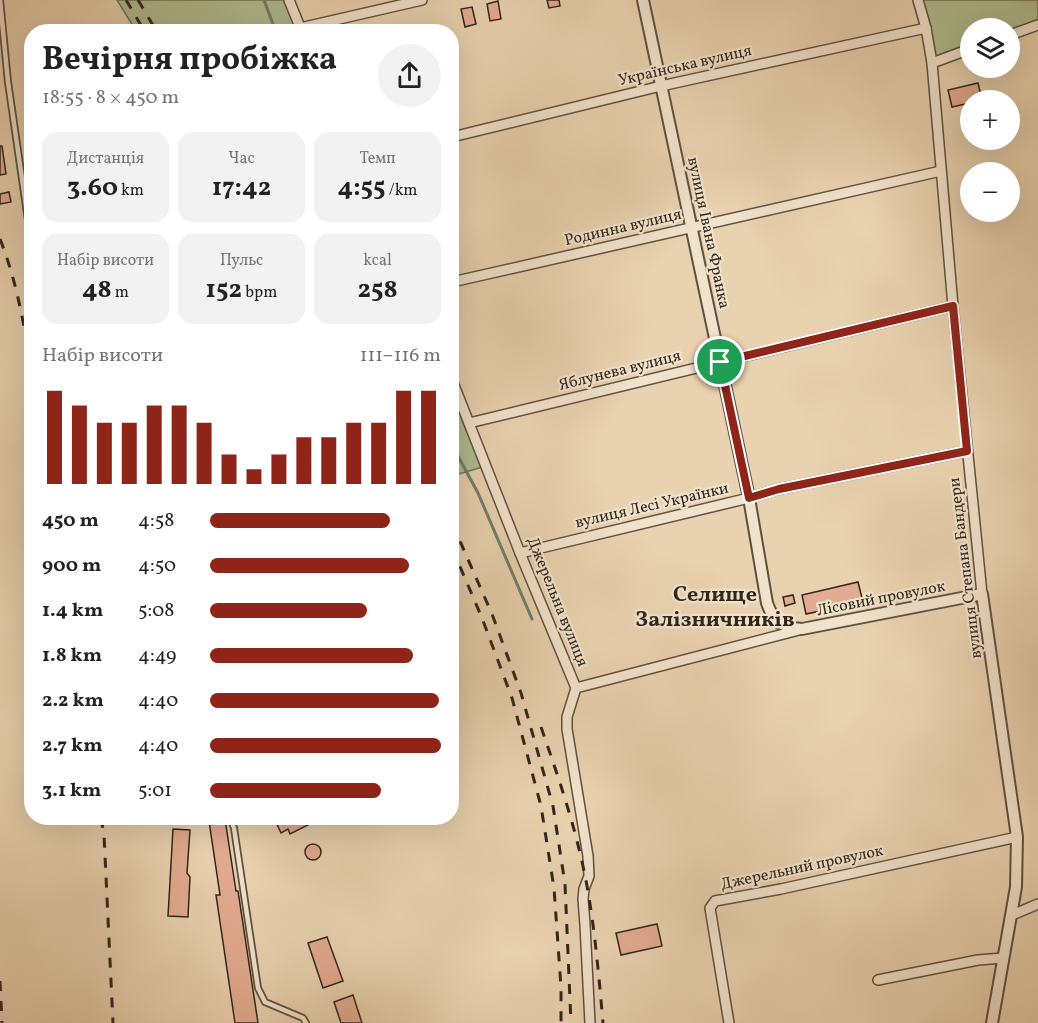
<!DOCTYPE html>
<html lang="uk">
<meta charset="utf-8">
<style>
body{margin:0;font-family:Vollkorn,serif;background:#f2f2f2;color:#222;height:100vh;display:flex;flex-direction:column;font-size:22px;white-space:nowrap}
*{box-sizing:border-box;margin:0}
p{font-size:20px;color:#767676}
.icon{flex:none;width:33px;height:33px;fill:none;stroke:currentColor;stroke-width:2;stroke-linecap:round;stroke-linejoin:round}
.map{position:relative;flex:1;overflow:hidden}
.drawer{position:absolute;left:24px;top:24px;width:435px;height:801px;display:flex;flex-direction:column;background:#fff;border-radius:24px;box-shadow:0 6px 24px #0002}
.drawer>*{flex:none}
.fabs{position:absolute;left:960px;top:18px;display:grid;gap:12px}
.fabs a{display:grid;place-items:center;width:60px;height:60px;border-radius:50%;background:#fff;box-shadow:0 6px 24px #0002;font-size:30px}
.pin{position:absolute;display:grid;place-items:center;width:51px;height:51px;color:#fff;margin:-26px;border:3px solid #fff;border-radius:50%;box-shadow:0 2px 6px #0007}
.round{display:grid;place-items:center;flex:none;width:63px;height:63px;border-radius:32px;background:#f2f2f2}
.overview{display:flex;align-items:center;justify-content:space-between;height:102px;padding:0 18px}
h1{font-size:33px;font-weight:700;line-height:45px}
.metrics{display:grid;grid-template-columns:repeat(3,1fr);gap:9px;height:102px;padding:6px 18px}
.metrics div{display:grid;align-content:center;border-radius:15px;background:#f2f2f2;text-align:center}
.metrics b{font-size:26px;font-weight:700}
.metrics small{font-size:16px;font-weight:400}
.metrics p{font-size:16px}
.chart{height:168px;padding:12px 18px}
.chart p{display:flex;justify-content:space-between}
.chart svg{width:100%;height:108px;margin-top:6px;stroke:#8f2418;stroke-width:6}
ul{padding:0 18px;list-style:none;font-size:20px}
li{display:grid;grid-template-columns:96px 72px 1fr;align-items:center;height:45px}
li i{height:15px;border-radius:8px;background:#8f2418}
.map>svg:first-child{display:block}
.green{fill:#afbd90;stroke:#707256;stroke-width:1.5}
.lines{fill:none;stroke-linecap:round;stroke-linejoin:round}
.stream{stroke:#6f7e6e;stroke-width:3}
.building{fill:#e3ab91;stroke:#31261b;stroke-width:1.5}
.service-casing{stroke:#5f5140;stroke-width:8}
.minor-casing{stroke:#5f5140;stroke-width:12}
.tertiary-casing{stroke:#5f5140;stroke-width:14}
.service{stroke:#f1e2cb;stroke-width:4.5}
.minor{stroke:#f1e2cb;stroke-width:9}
.tertiary{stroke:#f1e2cb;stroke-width:10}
.rail{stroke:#31261b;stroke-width:3;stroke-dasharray:10 10;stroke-linecap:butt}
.route-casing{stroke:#fff;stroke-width:12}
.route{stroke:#8f2418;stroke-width:8}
.labels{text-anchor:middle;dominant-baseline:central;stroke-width:4.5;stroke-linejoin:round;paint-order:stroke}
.street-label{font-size:16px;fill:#31261b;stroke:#f1e2cb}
.district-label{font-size:22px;font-weight:bold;fill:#31261b;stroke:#f1e2cb}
</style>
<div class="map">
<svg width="1038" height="1023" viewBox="0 0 1038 1023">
<rect width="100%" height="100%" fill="#e9d2af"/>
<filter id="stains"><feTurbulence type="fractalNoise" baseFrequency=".00333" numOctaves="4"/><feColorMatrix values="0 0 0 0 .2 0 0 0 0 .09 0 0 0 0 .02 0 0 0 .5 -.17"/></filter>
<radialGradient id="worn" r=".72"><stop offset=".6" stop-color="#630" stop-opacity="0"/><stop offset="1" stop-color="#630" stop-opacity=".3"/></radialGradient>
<g class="green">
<path d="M 117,0 L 289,0 L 302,31 L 136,31 Z"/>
<path d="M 918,0 L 1038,0 L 1038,25 L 1010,35 L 1010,28 L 970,28 L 970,49 L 932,63 Z"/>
<path d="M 452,380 L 486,466 L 452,476 Z"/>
</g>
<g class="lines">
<g class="stream">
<path d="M 264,0 L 276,32"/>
<path d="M 452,445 L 478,493 L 532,619"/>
</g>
</g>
<g class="building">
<path d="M 547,0 L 559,0 L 560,6 L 549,8 Z"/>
<path d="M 498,1 L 501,19 L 490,21 L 487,4 Z"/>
<path d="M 472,7 L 476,24 L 465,27 L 461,9 Z"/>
<path d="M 387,25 L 388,32 L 377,32 L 376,28 Z"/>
<path d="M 978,83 L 982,100 L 970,100 L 970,103 L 952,107 L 948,90 Z"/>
<path d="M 0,146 L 2,146 L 6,174 L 0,175 Z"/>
<path d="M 9,192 L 11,202 L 0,204 L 0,194 Z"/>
<path d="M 858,582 L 863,602 L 806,614 L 802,595 Z"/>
<path d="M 793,595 L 795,603 L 785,606 L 783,597 Z"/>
<path d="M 280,818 L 313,818 L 308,820 L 310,824 L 290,834 L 288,829 L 281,833 L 275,820 Z"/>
<path d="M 225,819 L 236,891 L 238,891 L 258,1023 L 235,1023 L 216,895 L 220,895 L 209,821 Z"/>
<path d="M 173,829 L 190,830 L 187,873 L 190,877 L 188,917 L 168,916 Z"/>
<circle cx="313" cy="852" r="8"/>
<path d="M 657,924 L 662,946 L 621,955 L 616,933 Z"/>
<path d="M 327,937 L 343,981 L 323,988 L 308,943 Z"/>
<path d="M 353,995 L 362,1023 L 341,1023 L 334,1002 Z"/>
</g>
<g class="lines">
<defs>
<g id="service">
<path d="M 0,0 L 8,82 L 32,248"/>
<path d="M 230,818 L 234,828 L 258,988 L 265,1002 L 303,1018 L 306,1023"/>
</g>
<g id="minor">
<path d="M 289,0 L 302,32"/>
<path d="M 918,0 L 926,28 L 932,63 L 953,306 L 982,594"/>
<path d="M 300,28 L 422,0"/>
<path d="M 1010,35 L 1038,25"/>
<path d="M 932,63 L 970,49"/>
<path d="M 452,137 L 661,86 L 926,28"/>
<path d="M 452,282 L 941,171"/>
<path d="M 452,380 L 520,553 L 576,688 L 567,717 L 567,729 L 588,856 L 589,876 L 584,889 L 583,899 L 585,925 L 590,1023"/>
<path d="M 469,423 L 953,306"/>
<path d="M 520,553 L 749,498 L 779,489 L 967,451"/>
<path d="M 576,688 L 799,630"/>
<path d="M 1012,915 L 1038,904"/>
<path d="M 878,980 L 978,960 L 1003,958"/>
<path d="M 729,1023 L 710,908 L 715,901 L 781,889 L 1017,837"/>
</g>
<path id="tertiary" d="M 643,0 L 749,498 L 767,603 C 774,623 781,627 802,629 L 982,594 L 1017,837 L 1016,887 L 992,1023"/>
</defs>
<use href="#service" class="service-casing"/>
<use href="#minor" class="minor-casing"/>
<use href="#tertiary" class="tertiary-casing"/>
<use href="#service" class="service"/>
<use href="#minor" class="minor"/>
<use href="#tertiary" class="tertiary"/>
<g class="rail">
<path d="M 126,0 L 145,32"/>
<path d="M 138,0 L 157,32"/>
<path d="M 0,239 C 17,282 24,325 32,371"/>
<path d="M 452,523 L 492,614 L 521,693 L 553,806 L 565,884 L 571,1023"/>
<path d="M 452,548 L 482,618 L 512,698 L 541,806 L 554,888 L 561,987 L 561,1023"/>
<path d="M 541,727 C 559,779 577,831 587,886 C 595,931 599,977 603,1023"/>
<path d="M 101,818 L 104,835 L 113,1023"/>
<path d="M 0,981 L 2,1023"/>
</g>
</g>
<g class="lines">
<defs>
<path id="route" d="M 953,306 L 967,451 L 779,489 L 749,498 L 720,362 Z"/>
</defs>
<use href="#route" class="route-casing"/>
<use href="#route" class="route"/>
</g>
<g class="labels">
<g class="street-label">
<text transform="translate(685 66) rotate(-13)">Українська вулиця</text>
<text transform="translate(623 228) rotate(-13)">Родинна вулиця</text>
<text transform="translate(708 233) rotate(78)">вулиця Івана Франка</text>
<text transform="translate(620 371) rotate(-14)">Яблунева вулиця</text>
<text transform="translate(652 506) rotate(-13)">вулиця Лесі Українки</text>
<text transform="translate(966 568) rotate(-97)">вулиця Степана Бандери</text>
<text transform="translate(881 599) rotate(-11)">Лісовий провулок</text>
<text transform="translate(557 602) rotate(68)">Джерельна вулиця</text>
<text transform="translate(802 868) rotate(-12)">Джерельний провулок</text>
</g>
<g class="district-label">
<text x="715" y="595">Селище<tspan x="715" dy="25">Залізничників</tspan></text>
</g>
</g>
<rect width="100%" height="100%" filter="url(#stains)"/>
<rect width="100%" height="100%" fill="url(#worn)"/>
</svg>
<div class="fabs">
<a><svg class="icon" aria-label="layers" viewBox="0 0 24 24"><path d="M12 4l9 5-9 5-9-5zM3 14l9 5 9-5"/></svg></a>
<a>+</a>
<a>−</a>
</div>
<div class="pin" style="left:720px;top:362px;background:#1e9e55"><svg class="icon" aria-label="arrive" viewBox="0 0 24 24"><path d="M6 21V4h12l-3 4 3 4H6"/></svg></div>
<section class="drawer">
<div class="overview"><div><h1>Вечірня пробіжка</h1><p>18:55 · 8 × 450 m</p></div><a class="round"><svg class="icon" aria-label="share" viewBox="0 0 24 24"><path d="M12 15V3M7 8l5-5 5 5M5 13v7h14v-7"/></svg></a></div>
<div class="metrics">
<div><p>Дистанція</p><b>3.60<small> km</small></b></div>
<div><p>Час</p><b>17:42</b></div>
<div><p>Темп</p><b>4:55<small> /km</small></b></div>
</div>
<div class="metrics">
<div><p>Набір висоти</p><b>48<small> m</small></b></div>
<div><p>Пульс</p><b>152<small> bpm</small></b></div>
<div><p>kcal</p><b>258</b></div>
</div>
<div class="chart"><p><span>Набір висоти</span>111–116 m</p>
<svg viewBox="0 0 160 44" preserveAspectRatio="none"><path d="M5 44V6M15 44V12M25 44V19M35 44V19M45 44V12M55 44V12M65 44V19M75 44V32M85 44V38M95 44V32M105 44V25M115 44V25M125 44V19M135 44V19M145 44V6M155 44V6"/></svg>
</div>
<ul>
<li><b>450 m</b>4:58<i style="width:78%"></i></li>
<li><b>900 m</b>4:50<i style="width:86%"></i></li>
<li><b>1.4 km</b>5:08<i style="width:68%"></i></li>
<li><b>1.8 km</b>4:49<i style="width:88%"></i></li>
<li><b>2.2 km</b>4:40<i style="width:99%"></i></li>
<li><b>2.7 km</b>4:40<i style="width:100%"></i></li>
<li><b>3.1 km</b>5:01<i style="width:74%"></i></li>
</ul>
</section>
</div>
